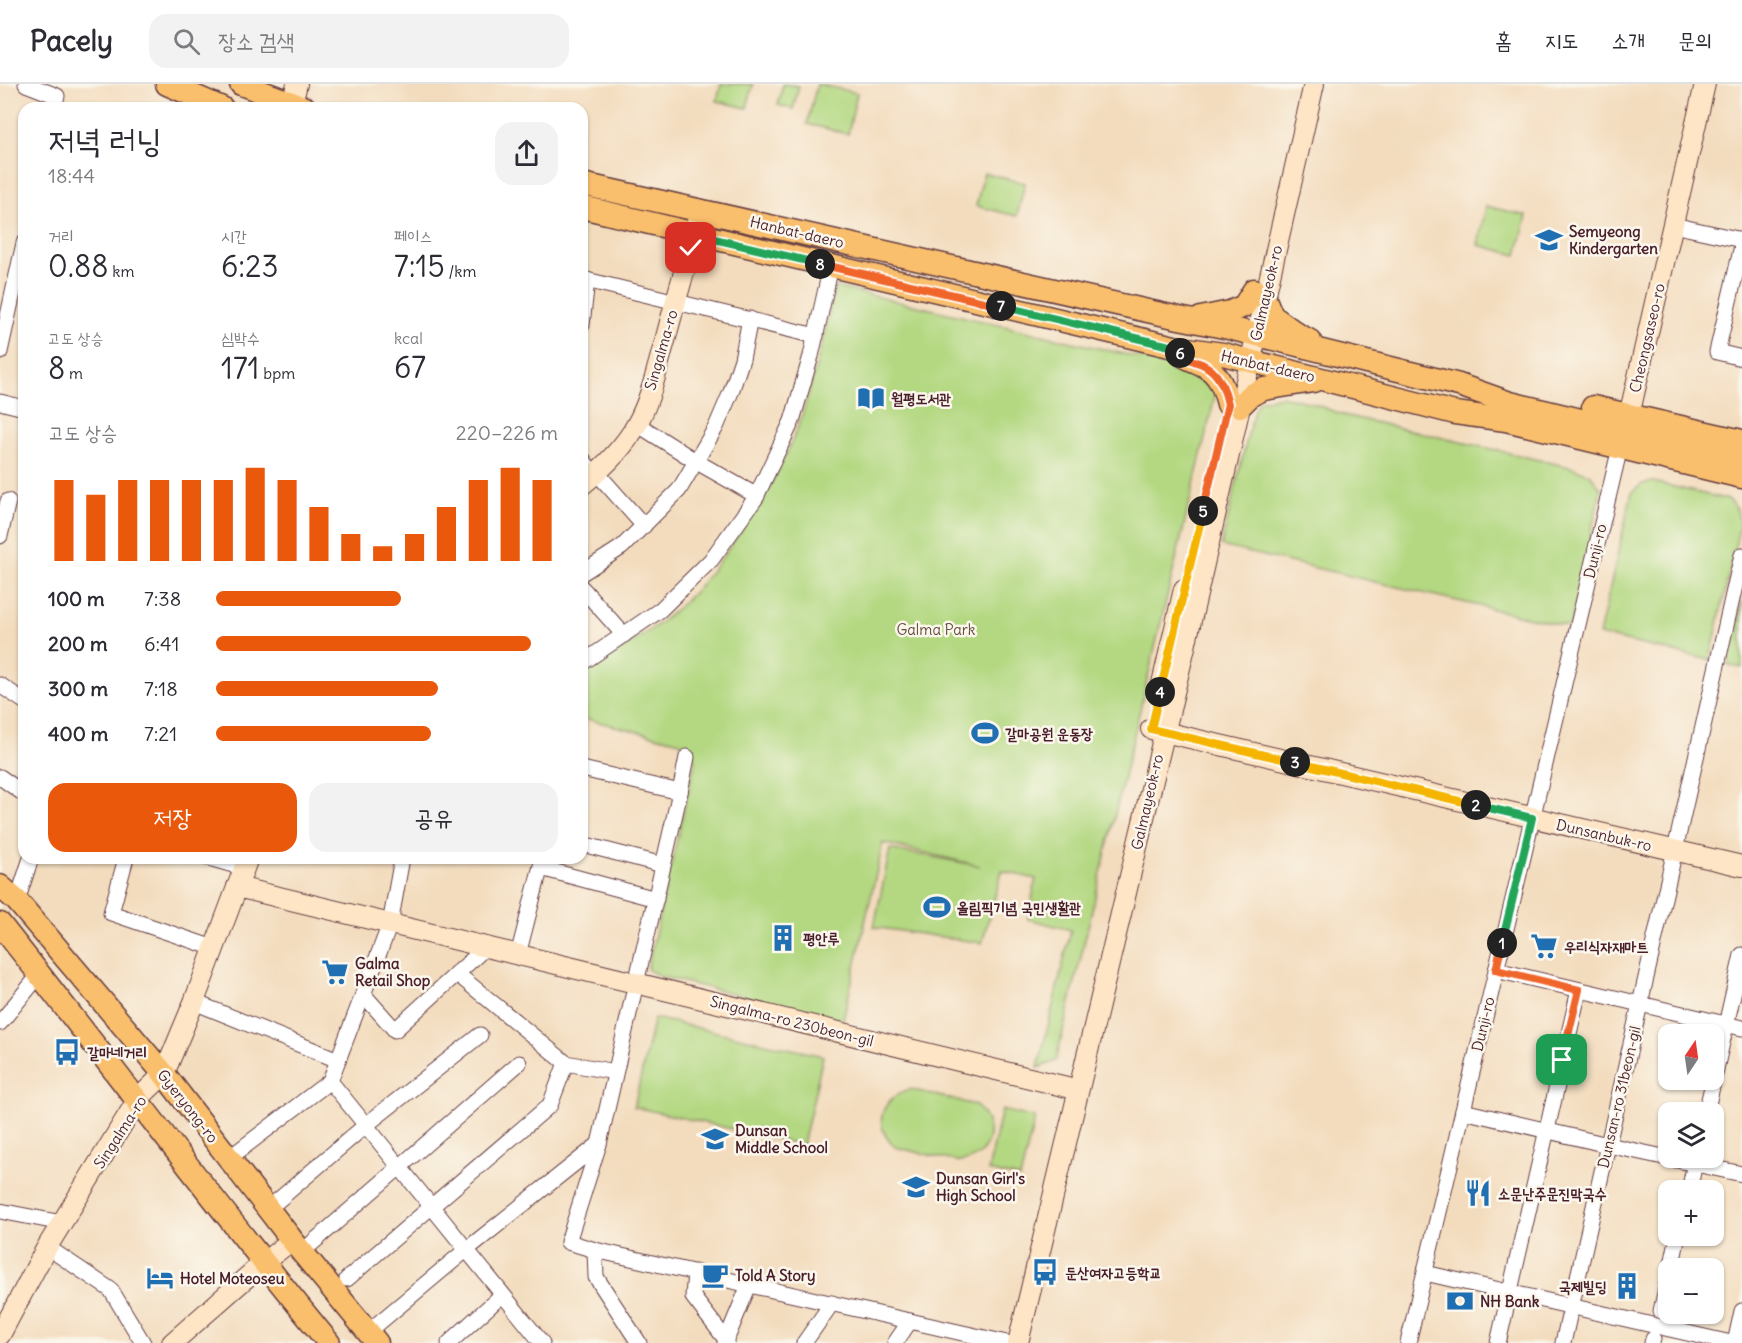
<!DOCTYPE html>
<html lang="ko">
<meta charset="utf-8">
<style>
body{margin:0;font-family:Delius,"Poor Story",sans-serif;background:#f2f2f3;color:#2b2b33;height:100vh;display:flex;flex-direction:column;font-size:22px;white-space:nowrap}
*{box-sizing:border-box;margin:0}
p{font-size:20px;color:#7c7c81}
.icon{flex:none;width:33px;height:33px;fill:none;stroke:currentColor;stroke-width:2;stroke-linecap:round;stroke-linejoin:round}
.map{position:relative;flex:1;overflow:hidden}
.sheet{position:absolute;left:18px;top:18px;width:570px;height:762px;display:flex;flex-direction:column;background:#fff;border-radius:18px;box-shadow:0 2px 4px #0004}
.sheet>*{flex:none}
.needle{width:39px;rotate:13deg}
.tools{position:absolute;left:1658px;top:940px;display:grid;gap:12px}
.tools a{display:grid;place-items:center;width:66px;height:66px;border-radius:12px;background:#fff;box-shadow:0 2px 4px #0004;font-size:30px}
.pin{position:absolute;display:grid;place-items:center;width:51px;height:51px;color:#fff;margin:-26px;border-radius:12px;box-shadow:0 3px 9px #0006}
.km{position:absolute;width:30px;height:30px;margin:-15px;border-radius:50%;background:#222;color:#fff;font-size:16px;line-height:30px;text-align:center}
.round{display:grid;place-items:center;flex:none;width:63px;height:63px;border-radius:18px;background:#f2f2f3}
.summary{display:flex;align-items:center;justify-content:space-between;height:102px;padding:0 30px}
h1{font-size:33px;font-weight:600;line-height:45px}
.figures{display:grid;grid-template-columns:repeat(3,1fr);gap:9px;height:102px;padding:6px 30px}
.figures div{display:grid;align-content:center}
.figures b{font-size:30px;font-weight:600}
.figures small{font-size:16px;font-weight:400}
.figures p{font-size:16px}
.chart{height:168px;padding:12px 30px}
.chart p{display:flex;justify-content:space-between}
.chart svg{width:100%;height:108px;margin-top:6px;stroke:#ea580c;stroke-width:6}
.primary-button{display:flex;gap:12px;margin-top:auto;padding:12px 30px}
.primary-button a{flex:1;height:69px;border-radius:18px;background:#ea580c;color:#fff;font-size:24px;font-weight:600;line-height:69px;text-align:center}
.primary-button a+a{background:#f2f2f3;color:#2b2b33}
ul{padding:0 30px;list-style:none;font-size:20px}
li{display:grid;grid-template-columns:96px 72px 1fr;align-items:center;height:45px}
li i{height:15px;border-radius:8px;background:#ea580c}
header{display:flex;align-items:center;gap:36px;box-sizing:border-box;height:84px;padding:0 30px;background:#fff;border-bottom:2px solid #e1e1e2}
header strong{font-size:28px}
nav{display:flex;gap:33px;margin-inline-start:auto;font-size:21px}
.search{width:420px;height:54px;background:#f2f2f3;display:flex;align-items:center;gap:15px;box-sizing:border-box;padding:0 21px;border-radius:18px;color:#7c7c81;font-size:22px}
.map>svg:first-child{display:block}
.green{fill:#b3d881;stroke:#7e7c56;stroke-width:1.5}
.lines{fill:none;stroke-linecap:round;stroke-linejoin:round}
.street-casing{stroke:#633b41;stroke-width:17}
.secondary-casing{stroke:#633b41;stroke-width:22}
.primary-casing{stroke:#633b41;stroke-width:25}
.street{stroke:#fff;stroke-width:15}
.secondary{stroke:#fde5c5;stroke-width:20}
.primary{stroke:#f9bf6d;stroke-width:22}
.split-1-casing{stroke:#fff;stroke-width:12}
.split-2-casing{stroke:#fff;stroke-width:12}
.split-3-casing{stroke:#fff;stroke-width:12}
.split-4-casing{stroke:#fff;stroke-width:12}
.split-5-casing{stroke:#fff;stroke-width:12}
.split-6-casing{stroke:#fff;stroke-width:12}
.split-7-casing{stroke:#fff;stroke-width:12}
.split-8-casing{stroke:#fff;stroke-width:12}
.split-9-casing{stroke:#fff;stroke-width:12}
.split-1{stroke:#f0652b;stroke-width:8}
.split-2{stroke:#22a559;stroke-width:8}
.split-3{stroke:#f5b400;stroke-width:8}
.split-4{stroke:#f5b400;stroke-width:8}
.split-5{stroke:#f5b400;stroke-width:8}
.split-6{stroke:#f0652b;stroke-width:8}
.split-7{stroke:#22a559;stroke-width:8}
.split-8{stroke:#f0652b;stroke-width:8}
.split-9{stroke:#22a559;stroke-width:8}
.labels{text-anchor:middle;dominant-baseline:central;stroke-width:5;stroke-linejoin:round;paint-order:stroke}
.poi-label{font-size:15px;font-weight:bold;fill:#4a1f2b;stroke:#fbf7ec;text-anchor:start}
.street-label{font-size:15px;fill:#4a1f2b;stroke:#fbf7ec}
.park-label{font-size:15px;fill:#644d40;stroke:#fbf7ec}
</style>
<header>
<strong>Pacely</strong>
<div class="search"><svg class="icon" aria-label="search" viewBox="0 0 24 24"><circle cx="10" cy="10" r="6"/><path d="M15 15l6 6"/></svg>장소 검색</div>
<nav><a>홈</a><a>지도</a><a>소개</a><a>문의</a></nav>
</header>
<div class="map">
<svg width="1742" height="1259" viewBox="0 0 1742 1259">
<rect width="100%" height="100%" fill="#fbf7ec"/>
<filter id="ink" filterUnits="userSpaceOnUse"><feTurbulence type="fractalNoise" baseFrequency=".0167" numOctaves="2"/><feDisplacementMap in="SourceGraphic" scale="12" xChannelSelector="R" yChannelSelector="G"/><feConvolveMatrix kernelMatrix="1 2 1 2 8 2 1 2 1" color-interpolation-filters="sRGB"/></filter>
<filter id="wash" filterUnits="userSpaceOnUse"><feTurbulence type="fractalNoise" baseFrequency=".008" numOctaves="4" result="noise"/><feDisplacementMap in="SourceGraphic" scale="24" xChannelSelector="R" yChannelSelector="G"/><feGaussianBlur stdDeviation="1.35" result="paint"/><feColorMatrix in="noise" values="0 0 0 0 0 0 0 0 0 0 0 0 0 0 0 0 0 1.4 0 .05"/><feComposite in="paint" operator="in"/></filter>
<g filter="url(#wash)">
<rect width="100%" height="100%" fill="#f3dcbd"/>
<g class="green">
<path d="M 721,0 L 753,0 L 747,24 L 717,17 Z"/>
<path d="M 783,0 L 799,2 L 793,25 L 778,21 Z"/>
<path d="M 817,0 L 857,9 L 848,50 L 807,40 Z"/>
<path d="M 984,89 L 1025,99 L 1017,132 L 976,122 Z"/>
<path d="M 1486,122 L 1527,132 L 1517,171 L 1478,161 Z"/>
<path d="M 835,203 L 1189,285 L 1202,291 L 1216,308 L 1056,977 L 1038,984 L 1071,846 L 1028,835 L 1036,795 L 1002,787 L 982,859 L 874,843 L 890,765 L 980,782 L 883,759 L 843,936 L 659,892 L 647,885 L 695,678 L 692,668 L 680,658 L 582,634 L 582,590 C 613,571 645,552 673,528 C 694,511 711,488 727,467 C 757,425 786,380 802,331 C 816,289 825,246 835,203 Z"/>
<path d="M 1281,312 L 1312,319 L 1343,331 L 1574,384 L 1591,391 L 1601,405 L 1570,543 L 1221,462 L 1254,326 L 1259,317 Z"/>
<path d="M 1653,398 L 1729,416 L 1737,426 L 1740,440 L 1710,576 L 1599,551 L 1632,408 L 1642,400 Z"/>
<path d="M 1742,516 L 1742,584 L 1728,581 Z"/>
<path d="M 654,934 L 823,972 L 803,1061 L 634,1023 Z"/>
<path d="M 910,1005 L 975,1021 C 999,1041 992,1074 959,1078 L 895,1063 C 871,1040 881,1015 910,1005 Z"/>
<path d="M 1002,1026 L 1035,1034 L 1020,1094 L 988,1087 Z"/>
</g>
</g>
<g filter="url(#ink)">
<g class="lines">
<defs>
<g id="street">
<path d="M 26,0 L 57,12 L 54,24"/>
<path d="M 1673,141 L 1742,156"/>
<path d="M 1742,162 L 1717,268 L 1742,274"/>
<path d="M 582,195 L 816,252"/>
<path d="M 582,241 L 587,196"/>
<path d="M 0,268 L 24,159"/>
<path d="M 0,318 L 24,324"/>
<path d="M 637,340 L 697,378 L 757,412"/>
<path d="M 582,374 L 594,391"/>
<path d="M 597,389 L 644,442"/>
<path d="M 0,452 L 8,417"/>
<path d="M 582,489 L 622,463 L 679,406 L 716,343 L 731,308 L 742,275 L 750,235"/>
<path d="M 582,504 L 624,551"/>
<path d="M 582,579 L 660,526 L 711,476 L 755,415 L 792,337 L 811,272 L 831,182"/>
<path d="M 0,601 L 24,617"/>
<path d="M 582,685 L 680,708 L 599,1060 L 568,1158 L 595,1166 L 1007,1259"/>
<path d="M 0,693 L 24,710"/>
<path d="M 680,708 L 687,673"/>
<path d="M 582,760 L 663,781"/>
<path d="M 126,774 L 111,829 L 214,864"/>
<path d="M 209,774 L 244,784"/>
<path d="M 541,784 L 656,815"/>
<path d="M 17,817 L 31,774"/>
<path d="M 518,871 L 543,774"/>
<path d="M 1496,886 L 1742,944"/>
<path d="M 456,889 L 566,979 L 615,988"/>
<path d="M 363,910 L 395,946 L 486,863"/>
<path d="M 194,918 L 338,976"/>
<path d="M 0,939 L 40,890"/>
<path d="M 330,997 L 542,1259"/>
<path d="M 1463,1027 L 1608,1061 L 1742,1090"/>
<path d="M 1706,1029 L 1742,871"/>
<path d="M 228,1075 L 330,997 L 390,840 L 402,774"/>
<path d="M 1689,1107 L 1696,1074"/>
<path d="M 268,1125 L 366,1041 L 480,951"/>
<path d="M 0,1127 L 62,1139"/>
<path d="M 47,1163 L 111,1206 L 143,1259"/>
<path d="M 595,1166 L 596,1193 L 639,1259"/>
<path d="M 302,1168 L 519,979"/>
<path d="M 1671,1185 L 1678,1152"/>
<path d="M 695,1188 L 693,1213 L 727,1257"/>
<path d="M 1425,1189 L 1731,1259"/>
<path d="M 347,1195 L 550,1021 L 566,979"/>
<path d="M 1661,1227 L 1668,1196"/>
<path d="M 368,1248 L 466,1166 L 599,1060"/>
<path d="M 449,1259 L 502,1211"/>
<path d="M 725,1259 L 749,1201"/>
<path d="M 804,1259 L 832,1219"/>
<path d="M 895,1259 L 910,1237"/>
<path d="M 1408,1259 L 1617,376"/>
<path d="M 1498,1259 L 1579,906"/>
<path d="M 1563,1259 L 1742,471"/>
<path d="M 1652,1259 L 1653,1255"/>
<path d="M 1735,1259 L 1742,1227"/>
</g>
<g id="secondary">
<path d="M 291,24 L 297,0"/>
<path d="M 1629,332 L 1705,0"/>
<path d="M 582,401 C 603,384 624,364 637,340 C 651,315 657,284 665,257 C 673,226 682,195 691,164 L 693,150 L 701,126"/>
<path d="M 1160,608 L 1184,505"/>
<path d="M 1151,645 L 1742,782"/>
<path d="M 237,803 L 1067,1003"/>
<path d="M 0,1251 L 47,1163 L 138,1015 L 164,990 L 194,918 L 248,774"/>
<path d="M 172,1259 L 263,1179 L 292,1156"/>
<path d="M 1018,1259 L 1185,563 L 1314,0"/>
</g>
<g id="primary">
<path d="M 167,0 L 222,24"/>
<path d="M 241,0 L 305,24"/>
<path d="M 582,100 L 1179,234 L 1229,244 L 1459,301 L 1510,319 L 1742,375"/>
<path d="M 582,123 L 1174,263 L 1223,270 L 1455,329 L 1506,336 L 1742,393"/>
<path d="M 1265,215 L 1272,232 L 1297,250 L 1310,257"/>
<path d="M 1201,234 L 1230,228 L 1244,222 L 1254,206"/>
<path d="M 1181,270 C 1188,275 1196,277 1203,281 C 1219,289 1224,304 1228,320"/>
<path d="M 1240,322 L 1251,311 L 1264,305 L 1313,297"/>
<path d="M 1593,323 L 1742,357"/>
<path d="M 0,802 L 17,817 L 164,990 L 292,1156 L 377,1259"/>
<path d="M 0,840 C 110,979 216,1122 329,1259"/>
</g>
</defs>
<use href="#street" class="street-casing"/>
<use href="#secondary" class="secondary-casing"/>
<use href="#primary" class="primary-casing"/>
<use href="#street" class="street"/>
<use href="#secondary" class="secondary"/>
<use href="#primary" class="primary"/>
</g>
</g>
<g class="lines" filter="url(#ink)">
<defs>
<path id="split-1" d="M 1502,859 L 1496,886 L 1579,906 L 1562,976"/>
<path id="split-2" d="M 1476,721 L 1532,734 L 1502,859"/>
<path id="split-3" d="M 1295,678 L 1476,721"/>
<path id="split-4" d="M 1160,608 L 1151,645 L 1295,678"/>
<path id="split-5" d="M 1160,608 L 1203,427"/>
<path id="split-6" d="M 1180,269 C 1186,275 1194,277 1202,280 C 1219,288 1224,303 1228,320 L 1203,427"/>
<path id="split-7" d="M 1001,222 L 1174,263 L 1180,269"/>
<path id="split-8" d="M 820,180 L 1001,222"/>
<path id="split-9" d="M 691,164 L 693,150 L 820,180"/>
</defs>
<use href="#split-1" class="split-1-casing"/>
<use href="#split-2" class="split-2-casing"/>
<use href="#split-3" class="split-3-casing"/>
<use href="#split-4" class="split-4-casing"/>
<use href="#split-5" class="split-5-casing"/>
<use href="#split-6" class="split-6-casing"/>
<use href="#split-7" class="split-7-casing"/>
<use href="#split-8" class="split-8-casing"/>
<use href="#split-9" class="split-9-casing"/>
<use href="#split-1" class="split-1"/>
<use href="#split-2" class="split-2"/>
<use href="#split-3" class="split-3"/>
<use href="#split-4" class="split-4"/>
<use href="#split-5" class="split-5"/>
<use href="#split-6" class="split-6"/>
<use href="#split-7" class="split-7"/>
<use href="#split-8" class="split-8"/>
<use href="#split-9" class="split-9"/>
</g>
<defs>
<symbol id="school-bare" viewBox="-9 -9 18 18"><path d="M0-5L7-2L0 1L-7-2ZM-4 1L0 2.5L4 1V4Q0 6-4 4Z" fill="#1f6fb2" stroke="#fbf7ec" stroke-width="2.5" paint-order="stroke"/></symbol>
<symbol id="library-bare" viewBox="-9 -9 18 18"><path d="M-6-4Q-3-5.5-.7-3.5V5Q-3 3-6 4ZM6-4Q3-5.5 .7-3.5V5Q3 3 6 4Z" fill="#1f6fb2" stroke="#fbf7ec" stroke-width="2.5" paint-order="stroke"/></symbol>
<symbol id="stadium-bare" viewBox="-9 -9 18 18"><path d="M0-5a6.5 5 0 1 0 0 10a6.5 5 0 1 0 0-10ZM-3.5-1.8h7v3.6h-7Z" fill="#1f6fb2" stroke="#fbf7ec" stroke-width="2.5" paint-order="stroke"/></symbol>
<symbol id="building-bare" viewBox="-9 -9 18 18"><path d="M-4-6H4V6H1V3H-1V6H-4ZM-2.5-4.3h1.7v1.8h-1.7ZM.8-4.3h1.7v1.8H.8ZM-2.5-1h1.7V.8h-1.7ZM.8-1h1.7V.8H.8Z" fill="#1f6fb2" stroke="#fbf7ec" stroke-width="2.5" paint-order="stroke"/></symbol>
<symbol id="supermarket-bare" viewBox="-9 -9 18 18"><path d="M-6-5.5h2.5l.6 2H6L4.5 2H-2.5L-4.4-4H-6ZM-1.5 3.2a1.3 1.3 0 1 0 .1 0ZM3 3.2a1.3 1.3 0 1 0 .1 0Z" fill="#1f6fb2" stroke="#fbf7ec" stroke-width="2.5" paint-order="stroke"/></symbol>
<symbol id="bus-bare" viewBox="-9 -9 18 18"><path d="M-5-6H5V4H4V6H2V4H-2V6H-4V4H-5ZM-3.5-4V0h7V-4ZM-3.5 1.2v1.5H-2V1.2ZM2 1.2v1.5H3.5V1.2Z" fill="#1f6fb2" stroke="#fbf7ec" stroke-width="2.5" paint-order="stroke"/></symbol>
<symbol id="restaurant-bare" viewBox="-9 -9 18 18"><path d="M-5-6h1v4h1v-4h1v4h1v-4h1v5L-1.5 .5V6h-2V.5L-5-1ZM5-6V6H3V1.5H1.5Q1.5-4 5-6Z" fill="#1f6fb2" stroke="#fbf7ec" stroke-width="2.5" paint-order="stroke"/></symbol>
<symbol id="cafe-bare" viewBox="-9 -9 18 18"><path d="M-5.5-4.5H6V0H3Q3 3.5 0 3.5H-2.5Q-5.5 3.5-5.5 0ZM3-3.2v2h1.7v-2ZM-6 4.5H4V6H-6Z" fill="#1f6fb2" stroke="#fbf7ec" stroke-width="2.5" paint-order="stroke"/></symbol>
<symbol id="hotel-bare" viewBox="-9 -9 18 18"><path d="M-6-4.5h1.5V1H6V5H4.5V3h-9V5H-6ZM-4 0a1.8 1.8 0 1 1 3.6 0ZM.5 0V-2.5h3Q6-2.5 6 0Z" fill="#1f6fb2" stroke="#fbf7ec" stroke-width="2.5" paint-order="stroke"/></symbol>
<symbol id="bank-bare" viewBox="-9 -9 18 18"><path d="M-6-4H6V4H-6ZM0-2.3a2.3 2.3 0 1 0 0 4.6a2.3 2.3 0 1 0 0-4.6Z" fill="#1f6fb2" stroke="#fbf7ec" stroke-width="2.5" paint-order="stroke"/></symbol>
</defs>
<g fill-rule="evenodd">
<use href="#school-bare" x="1530" y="137" width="38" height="38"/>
<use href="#library-bare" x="852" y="295" width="38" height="38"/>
<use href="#stadium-bare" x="966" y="630" width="38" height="38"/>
<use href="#stadium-bare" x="918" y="804" width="38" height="38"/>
<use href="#building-bare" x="764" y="835" width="38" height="38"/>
<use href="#supermarket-bare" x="1525" y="843" width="38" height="38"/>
<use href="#supermarket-bare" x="316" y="869" width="38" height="38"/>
<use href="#bus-bare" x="48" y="949" width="38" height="38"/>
<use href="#school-bare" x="696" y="1036" width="38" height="38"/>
<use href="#school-bare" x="897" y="1084" width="38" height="38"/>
<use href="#restaurant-bare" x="1459" y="1090" width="38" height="38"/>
<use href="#bus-bare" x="1026" y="1169" width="38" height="38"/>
<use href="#cafe-bare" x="696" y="1172" width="38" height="38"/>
<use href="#hotel-bare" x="141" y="1175" width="38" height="38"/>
<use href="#building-bare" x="1608" y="1183" width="38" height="38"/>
<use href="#bank-bare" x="1441" y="1198" width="38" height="38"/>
</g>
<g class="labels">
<g class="poi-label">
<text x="1569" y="147">Semyeong<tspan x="1569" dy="17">Kindergarten</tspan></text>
<text x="891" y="314">월평도서관</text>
<text x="1005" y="649">갈마공원 운동장</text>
<text x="957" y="823">올림픽기념 국민생활관</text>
<text x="803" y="854">평안루</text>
<text x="1564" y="862">우리식자재마트</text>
<text x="355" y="879">Galma<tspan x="355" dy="17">Retail Shop</tspan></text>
<text x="87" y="968">갈마네거리</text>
<text x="735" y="1046">Dunsan<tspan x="735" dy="17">Middle School</tspan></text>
<text x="936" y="1094">Dunsan Girl's<tspan x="936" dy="17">High School</tspan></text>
<text x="1498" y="1109">소문난주문진막국수</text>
<text x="1065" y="1188">둔산여자고등학교</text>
<text x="735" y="1191">Told A Story</text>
<text x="180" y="1194">Hotel Moteoseu</text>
<text x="1607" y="1202" text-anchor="end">국제빌딩</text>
<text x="1480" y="1217">NH Bank</text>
</g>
<g class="street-label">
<text transform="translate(797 148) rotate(13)">Hanbat-daero</text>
<text transform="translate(1266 209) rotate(-77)">Galmayeok-ro</text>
<text transform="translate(1647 254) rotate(-77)">Cheongsaseo-ro</text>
<text transform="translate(661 266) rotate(-74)">Singalma-ro</text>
<text transform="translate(1268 282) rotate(13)">Hanbat-daero</text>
<text transform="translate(1595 467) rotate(-77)">Dunji-ro</text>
<text transform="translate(1147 718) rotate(-77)">Galmayeok-ro</text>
<text transform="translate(1604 751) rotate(13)">Dunsanbuk-ro</text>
<text transform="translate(792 937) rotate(14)">Singalma-ro 230beon-gil</text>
<text transform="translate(1483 940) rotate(-77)">Dunji-ro</text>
<text transform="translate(1619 1013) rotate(-77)">Dunsan-ro 31beon-gil</text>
<text transform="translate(188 1022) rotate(52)">Gyeryong-ro</text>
<text transform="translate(120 1048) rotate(-57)">Singalma-ro</text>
</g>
<g class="park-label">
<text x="936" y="545">Galma Park</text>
</g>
</g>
</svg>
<div class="tools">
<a><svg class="needle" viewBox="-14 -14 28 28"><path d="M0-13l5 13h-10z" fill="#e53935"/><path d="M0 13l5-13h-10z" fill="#7c7c81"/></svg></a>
<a><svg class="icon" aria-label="layers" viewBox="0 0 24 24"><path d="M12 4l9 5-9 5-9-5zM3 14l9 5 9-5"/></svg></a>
<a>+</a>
<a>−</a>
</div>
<div class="pin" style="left:1562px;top:976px;background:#1e9e55"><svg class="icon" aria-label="arrive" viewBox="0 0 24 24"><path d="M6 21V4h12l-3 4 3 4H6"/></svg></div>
<div class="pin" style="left:691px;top:164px;background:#d93025"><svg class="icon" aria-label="check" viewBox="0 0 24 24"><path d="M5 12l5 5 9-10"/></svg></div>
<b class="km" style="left:1502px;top:859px">1</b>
<b class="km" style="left:1476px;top:721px">2</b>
<b class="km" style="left:1295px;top:678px">3</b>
<b class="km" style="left:1160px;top:608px">4</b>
<b class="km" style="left:1203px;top:427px">5</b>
<b class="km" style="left:1180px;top:269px">6</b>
<b class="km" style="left:1001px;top:222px">7</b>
<b class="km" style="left:820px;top:180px">8</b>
<section class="sheet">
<div class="summary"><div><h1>저녁 러닝</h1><p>18:44</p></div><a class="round"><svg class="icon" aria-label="share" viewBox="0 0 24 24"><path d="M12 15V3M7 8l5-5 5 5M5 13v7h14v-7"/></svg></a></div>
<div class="figures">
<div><p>거리</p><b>0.88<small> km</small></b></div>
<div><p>시간</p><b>6:23</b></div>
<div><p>페이스</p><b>7:15<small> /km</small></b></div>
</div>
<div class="figures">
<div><p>고도 상승</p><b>8<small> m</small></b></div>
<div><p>심박수</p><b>171<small> bpm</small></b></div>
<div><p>kcal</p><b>67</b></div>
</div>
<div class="chart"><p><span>고도 상승</span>220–226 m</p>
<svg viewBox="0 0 160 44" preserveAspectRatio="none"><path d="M5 44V11M15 44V17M25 44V11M35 44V11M45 44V11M55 44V11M65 44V6M75 44V11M85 44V22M95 44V33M105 44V38M115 44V33M125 44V22M135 44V11M145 44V6M155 44V11"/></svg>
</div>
<ul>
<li><b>100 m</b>7:38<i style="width:54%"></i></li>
<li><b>200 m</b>6:41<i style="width:92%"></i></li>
<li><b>300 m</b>7:18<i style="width:65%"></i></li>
<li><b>400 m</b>7:21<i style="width:63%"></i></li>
</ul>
<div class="primary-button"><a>저장</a><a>공유</a></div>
</section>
</div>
